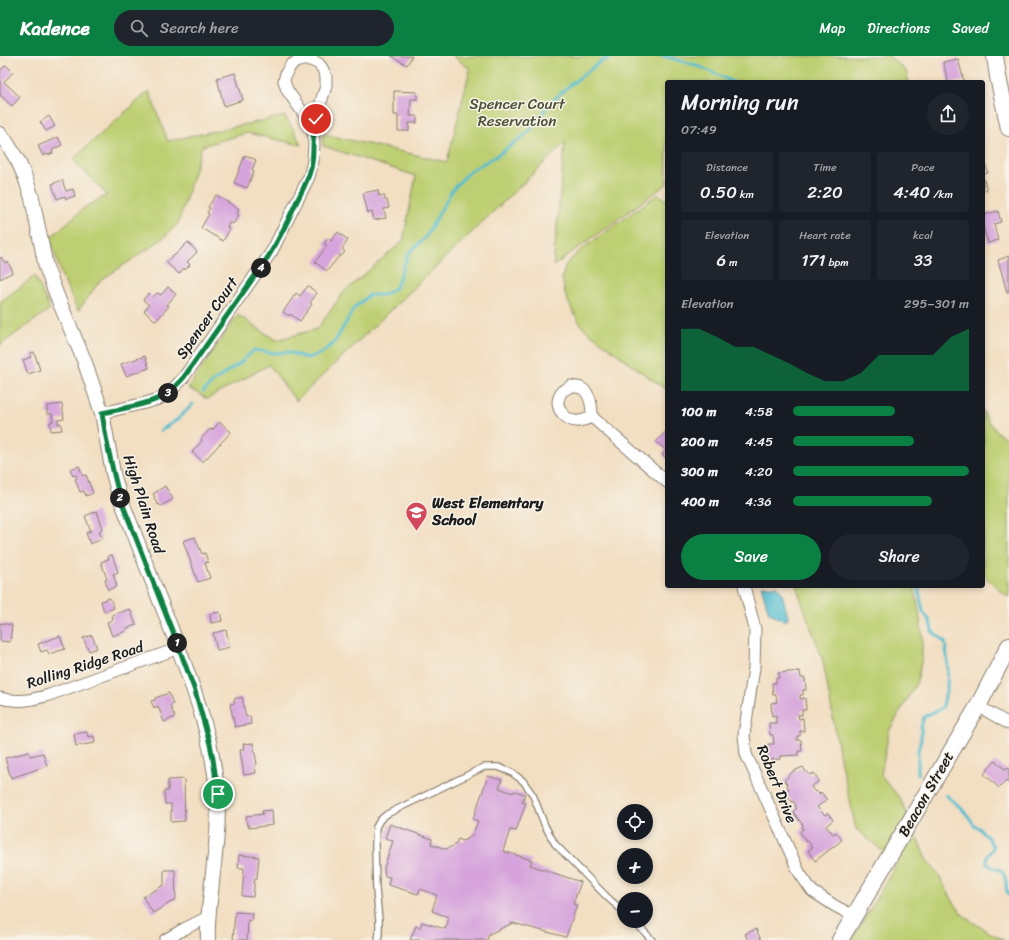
<!DOCTYPE html>
<meta charset="utf-8">
<style>
body{margin:0;font-family:Sriracha,sans-serif;background:#20242c;color:#f1f3f6;height:100vh;display:flex;flex-direction:column;font-size:15px;white-space:nowrap}
*{box-sizing:border-box;margin:0}
p{font-size:13px;color:#9ea1a6}
.icon{flex:none;width:22px;height:22px;fill:none;stroke:currentColor;stroke-width:2;stroke-linecap:round;stroke-linejoin:round}
.map{position:relative;flex:1;overflow:hidden}
.details{position:absolute;left:665px;top:24px;width:320px;height:508px;display:flex;flex-direction:column;background:#171b24;border-radius:4px;box-shadow:0 2px 6px #0003}
.details>*{flex:none}
.controls{position:absolute;left:617px;top:748px;display:grid;gap:8px}
.controls a{display:grid;place-items:center;width:36px;height:36px;border-radius:50%;background:#171b24;box-shadow:0 2px 6px #0003;font-size:20px}
.pin{position:absolute;display:grid;place-items:center;width:34px;height:34px;color:#fff;margin:-17px;border:2px solid #fff;border-radius:50%;box-shadow:0 1px 4px #0007}
.km{position:absolute;width:20px;height:20px;margin:-10px;border-radius:50%;background:#222;color:#fff;font-size:11px;line-height:20px;text-align:center}
.round{display:grid;place-items:center;flex:none;width:42px;height:42px;border-radius:21px;background:#20242c}
.head{display:flex;align-items:center;justify-content:space-between;height:68px;padding:0 16px}
h1{font-size:22px;font-weight:600;line-height:30px}
.stats{display:grid;grid-template-columns:repeat(3,1fr);gap:6px;height:68px;padding:4px 16px}
.stats div{display:grid;align-content:center;border-radius:4px;background:#20242c;text-align:center}
.stats b{font-size:17px;font-weight:600}
.stats small{font-size:11px;font-weight:400}
.stats p{font-size:11px}
.chart{height:112px;padding:8px 16px}
.chart p{display:flex;justify-content:space-between}
.chart svg{width:100%;height:72px;margin-top:4px;fill:#0b8043;opacity:.7}
.primary-button{display:flex;gap:8px;margin-top:auto;padding:8px 16px}
.primary-button a{flex:1;height:46px;border-radius:24px;background:#0b8043;color:#fff;font-size:16px;font-weight:600;line-height:46px;text-align:center}
.primary-button a+a{background:#20242c;color:#f1f3f6}
ul{padding:0 16px;list-style:none;font-size:13px}
li{display:grid;grid-template-columns:64px 48px 1fr;align-items:center;height:30px}
li i{height:10px;border-radius:5px;background:#0b8043}
header{display:flex;align-items:center;gap:24px;box-sizing:border-box;height:56px;padding:0 20px;background:#0b8043;color:#fff}
header strong{font-size:19px}
nav{display:flex;gap:22px;margin-inline-start:auto;font-size:14px}
.search{width:280px;height:36px;background:#20242c;display:flex;align-items:center;gap:10px;box-sizing:border-box;padding:0 14px;border-radius:22px;color:#9ea1a6;font-size:15px}
.map>svg:first-child{display:block}
.green{fill:#bdcf72;stroke:#6c7647}
.water{fill:#53bdcf;stroke:#386c76}
.lines{fill:none;stroke-linecap:round;stroke-linejoin:round}
.stream{stroke:#53bdcf;stroke-width:3}
.building{fill:#d6a3dc}
.service-casing{stroke:#877d6e;stroke-width:8}
.minor-casing{stroke:#877d6e;stroke-width:13}
.tertiary-casing{stroke:#877d6e;stroke-width:16}
.secondary-casing{stroke:#877d6e;stroke-width:18}
.service{stroke:#fff;stroke-width:5.5}
.minor{stroke:#fff;stroke-width:11}
.tertiary{stroke:#fff;stroke-width:14}
.secondary{stroke:#fff;stroke-width:16}
.route-casing{stroke:#fff;stroke-width:8}
.route{stroke:#0b8043;stroke-width:5}
.labels{text-anchor:middle;dominant-baseline:central;stroke-width:3;stroke-linejoin:round;paint-order:stroke}
.park-label{font-size:15px;fill:#4c5236;stroke:#f7f3e8}
.street-label{font-size:15px;fill:#1c1c1c;stroke:#f7f3e8}
.poi-label{font-size:15px;font-weight:bold;fill:#1c1c1c;stroke:#f7f3e8;text-anchor:start}
</style>
<header>
<strong>Kadence</strong>
<div class="search"><svg class="icon" aria-label="search" viewBox="0 0 24 24"><circle cx="10" cy="10" r="6"/><path d="M15 15l6 6"/></svg>Search here</div>
<nav><a>Map</a><a>Directions</a><a>Saved</a></nav>
</header>
<div class="map">
<svg width="1009" height="884" viewBox="0 0 1009 884">
<rect width="100%" height="100%" fill="#f7f3e8"/>
<filter id="ink" filterUnits="userSpaceOnUse"><feTurbulence type="fractalNoise" baseFrequency=".025" numOctaves="2"/><feDisplacementMap in="SourceGraphic" scale="8" xChannelSelector="R" yChannelSelector="G"/><feConvolveMatrix kernelMatrix="1 2 1 2 8 2 1 2 1" color-interpolation-filters="sRGB"/></filter>
<filter id="wash" filterUnits="userSpaceOnUse"><feTurbulence type="fractalNoise" baseFrequency=".012" numOctaves="4" result="noise"/><feDisplacementMap in="SourceGraphic" scale="16" xChannelSelector="R" yChannelSelector="G"/><feGaussianBlur stdDeviation="0.9" result="paint"/><feColorMatrix in="noise" values="0 0 0 0 0 0 0 0 0 0 0 0 0 0 0 0 0 1.4 0 .05"/><feComposite in="paint" operator="in"/></filter>
<g filter="url(#wash)">
<rect width="100%" height="100%" fill="#f2dec1"/>
<g class="green">
<path d="M 453,0 L 889,0 L 906,15 L 909,26 L 667,26 L 667,128 L 553,210 L 565,87 L 296,345 L 269,309 L 207,343 L 188,332 L 238,259 L 276,284 L 317,273 L 344,236 L 403,185 L 416,120 L 323,90 L 323,78 L 447,106 L 470,13 Z"/>
<path d="M 149,35 L 168,85 L 285,60 L 294,74 L 301,89 L 247,77 L 202,90 L 178,168 L 161,184 L 100,225 L 78,255 L 62,221 L 50,182 L 85,151 L 107,139 L 73,103 Z"/>
<path d="M 658,138 L 667,144 L 667,334 L 637,313 L 582,271 L 572,254 L 565,238 L 562,222 L 566,208 L 582,193 Z"/>
<path d="M 35,220 L 50,253 L 0,289 L 0,246 Z"/>
<path d="M 983,354 L 987,364 L 999,378 L 1009,383 L 1009,542 L 983,519 Z"/>
<path d="M 796,530 L 914,530 L 917,545 L 922,576 L 922,602 L 917,626 L 889,675 L 881,719 L 901,744 L 926,803 L 936,815 L 953,845 L 962,858 L 974,867 L 992,878 L 1005,884 L 852,884 L 897,807 L 856,773 L 841,707 L 823,605 Z"/>
</g>
<path class="water" d="M 761,530 L 777,530 L 782,537 L 788,560 L 788,563 L 783,565 L 780,562 L 778,562 L 774,559 L 769,557 Z"/>
<g class="lines">
<g class="stream">
<path d="M 663,0 L 696,9 L 733,26"/>
<path d="M 203,336 L 214,325 L 240,307 L 254,294 L 273,297 L 288,296 L 307,302 L 320,298 L 334,287 L 344,270 L 354,252 L 369,239 L 384,239 L 396,231 L 408,198 L 425,182 L 453,133 L 470,115 L 498,99 L 529,76 L 549,48 L 570,29 L 600,6 L 614,0"/>
<path d="M 160,375 L 178,363 L 193,348"/>
<path d="M 918,718 L 918,695 L 921,683 L 921,671 L 924,661 L 931,657 L 939,654 L 943,650 L 947,631 L 948,613 L 947,601 L 945,586 L 932,575 L 930,565 L 923,556 L 918,530"/>
<path d="M 946,739 L 960,751 L 969,761 L 974,769 L 980,773 L 988,782 L 993,790 L 993,793 C 988,798 986,800 987,807 C 988,807 991,811 992,811 C 998,814 999,811 1003,817 C 1008,824 1004,833 1009,839"/>
</g>
</g>
<g id="blocks">
<g class="building">
<path d="M 391,0 L 412,0 L 407,9 Z"/>
<path d="M 958,3 L 964,25 L 958,26 L 948,26 L 943,6 Z"/>
<path d="M 6,9 L 13,16 L 4,26 L 20,41 L 12,50 L 0,39 L 0,15 Z"/>
<path d="M 235,17 L 243,44 L 224,50 L 217,22 Z"/>
<path d="M 394,35 L 417,36 L 417,43 L 411,43 L 410,60 L 417,60 L 417,67 L 409,67 L 409,75 L 398,75 L 398,59 L 394,59 Z"/>
<path d="M 49,60 L 55,70 L 46,75 L 40,66 Z"/>
<path d="M 58,81 L 62,89 L 52,94 L 53,97 L 48,99 L 47,98 L 43,100 L 38,90 Z"/>
<path d="M 245,99 L 256,104 L 252,114 L 254,115 L 247,132 L 234,127 Z"/>
<path d="M 983,100 L 988,117 L 983,118 Z"/>
<path d="M 983,120 L 987,134 L 983,135 Z"/>
<path d="M 62,124 L 66,135 L 73,133 L 75,140 L 66,143 L 65,140 L 57,143 L 52,128 Z"/>
<path d="M 378,134 L 379,140 L 384,139 L 385,144 L 387,144 L 389,152 L 384,153 L 386,162 L 374,164 L 372,156 L 368,157 L 363,137 Z"/>
<path d="M 216,139 L 239,153 L 237,157 L 239,159 L 233,168 L 230,166 L 227,171 L 230,173 L 223,185 L 201,172 L 209,158 L 207,157 L 210,152 L 208,151 Z"/>
<path d="M 998,155 L 1001,166 L 994,168 L 998,184 L 988,187 L 983,170 L 983,159 Z"/>
<path d="M 338,176 L 348,184 L 342,193 L 345,196 L 341,200 L 340,199 L 327,215 L 315,206 L 327,190 L 324,188 L 328,182 L 331,185 Z"/>
<path d="M 188,186 L 197,196 L 187,206 L 190,209 L 185,214 L 184,212 L 179,218 L 166,206 L 173,199 L 174,200 Z"/>
<path d="M 1009,200 L 1009,236 L 1007,236 L 998,204 Z"/>
<path d="M 1,201 L 5,207 L 8,206 L 13,216 L 0,223 L 0,202 Z"/>
<path d="M 308,230 L 317,237 L 310,247 L 312,248 L 300,265 L 290,258 L 289,260 L 283,256 L 296,237 L 300,240 Z"/>
<path d="M 168,231 L 176,238 L 167,249 L 169,250 L 156,265 L 144,255 L 149,249 L 143,244 L 149,237 L 153,241 L 157,237 L 161,239 Z"/>
<path d="M 34,296 L 40,314 L 28,318 L 23,304 L 31,301 L 30,297 Z"/>
<path d="M 145,300 L 149,312 L 126,320 L 121,308 Z"/>
<path d="M 62,348 L 64,363 L 58,364 L 58,368 L 61,367 L 62,374 L 51,375 L 50,366 L 53,365 L 52,358 L 47,358 L 47,350 Z"/>
<path d="M 220,366 L 231,376 L 203,406 L 192,396 L 202,385 L 201,383 L 210,373 L 212,374 Z"/>
<path d="M 667,374 L 667,403 L 662,398 L 666,394 L 656,386 Z"/>
<path d="M 79,410 L 83,420 L 86,419 L 93,437 L 86,440 L 84,435 L 80,436 L 75,423 L 77,422 L 76,419 L 73,420 L 70,413 Z"/>
<path d="M 165,430 L 173,443 L 161,450 L 159,448 L 158,449 L 154,442 L 155,441 L 153,438 Z"/>
<path d="M 97,455 L 103,473 L 99,475 L 102,483 L 90,488 L 86,477 L 91,475 L 85,460 Z"/>
<path d="M 195,481 L 202,498 L 205,497 L 208,506 L 205,507 L 210,522 L 198,526 L 183,485 Z"/>
<path d="M 112,499 L 118,516 L 113,518 L 117,530 L 108,534 L 105,524 L 107,523 L 101,506 L 109,503 L 108,500 Z"/>
<path d="M 110,542 L 114,552 L 104,556 L 101,545 Z"/>
<path d="M 130,553 L 136,569 L 125,573 L 126,575 L 112,580 L 107,566 L 113,564 L 112,559 Z"/>
<path d="M 220,556 L 222,565 L 211,567 L 210,558 Z"/>
<path d="M 0,567 L 12,569 L 10,586 L 0,585 Z"/>
<path d="M 226,574 L 230,591 L 217,594 L 213,577 Z"/>
<path d="M 92,579 L 97,592 L 89,595 L 83,582 Z"/>
<path d="M 60,580 L 65,593 L 49,598 L 47,594 L 41,596 L 38,588 Z"/>
<path d="M 800,615 L 801,622 L 805,622 L 806,634 L 803,634 L 803,639 L 800,639 L 800,643 L 805,642 L 806,654 L 802,654 L 802,659 L 798,659 L 799,663 L 803,662 L 804,675 L 800,675 L 800,680 L 797,680 L 797,684 L 801,684 L 802,695 L 798,695 L 798,699 L 781,700 L 781,703 L 768,704 L 768,688 L 774,688 L 773,679 L 770,679 L 769,667 L 776,667 L 776,659 L 772,660 L 771,647 L 777,646 L 776,639 L 773,639 L 772,627 L 776,627 L 776,622 L 779,622 L 778,617 Z"/>
<path d="M 169,637 L 173,648 L 170,650 L 175,661 L 164,666 L 158,650 L 154,652 L 151,645 L 155,644 L 155,642 Z"/>
<path d="M 242,641 L 246,661 L 250,660 L 251,668 L 235,671 L 230,648 L 235,647 L 234,643 Z"/>
<path d="M 87,676 L 88,681 L 94,680 L 95,687 L 76,690 L 74,678 Z"/>
<path d="M 253,687 L 257,708 L 255,709 L 256,717 L 244,719 L 240,694 L 244,693 L 243,688 Z"/>
<path d="M 29,696 L 30,700 L 43,697 L 47,710 L 11,722 L 5,702 Z"/>
<path d="M 995,705 L 1006,714 L 1008,712 L 1009,713 L 1009,727 L 1006,725 L 999,732 L 984,718 Z"/>
<path d="M 803,711 L 807,717 L 808,716 L 810,719 L 814,717 L 819,725 L 811,731 L 815,736 L 816,735 L 819,738 L 821,736 L 827,744 L 817,751 L 825,759 L 828,757 L 833,764 L 826,770 L 830,775 L 831,775 L 833,778 L 836,776 L 842,784 L 815,805 L 808,795 L 812,792 L 810,790 L 811,789 L 808,785 L 806,786 L 800,776 L 803,773 L 802,771 L 803,769 L 793,756 L 797,752 L 795,750 L 796,749 L 793,745 L 792,746 L 785,736 L 789,733 L 787,730 L 788,729 L 784,725 L 792,716 Z"/>
<path d="M 488,720 L 502,724 L 499,732 L 513,737 L 514,735 L 525,738 L 522,746 L 526,747 L 516,775 L 510,774 L 503,795 L 532,804 L 530,809 L 581,826 L 573,848 L 577,849 L 566,881 L 513,867 L 489,878 L 487,884 L 410,884 L 416,870 L 420,872 L 422,866 L 445,873 L 448,866 L 448,861 L 432,855 L 437,839 L 420,833 L 418,838 L 388,829 L 390,821 L 385,820 L 384,812 L 393,785 L 385,782 L 390,768 L 432,783 L 431,788 L 446,793 L 455,789 L 458,783 L 463,785 L 472,780 L 478,765 L 473,763 Z"/>
<path d="M 184,723 L 185,765 L 171,766 L 171,748 L 165,748 L 164,735 L 168,735 L 168,724 Z"/>
<path d="M 272,754 L 273,769 L 249,772 L 249,769 L 247,770 L 246,760 L 263,758 L 262,755 Z"/>
<path d="M 239,799 L 259,801 L 257,822 L 255,822 L 253,841 L 242,840 L 244,812 L 238,812 Z"/>
<path d="M 164,814 L 175,814 L 176,843 L 153,857 L 143,841 L 164,829 Z"/>
<path d="M 235,856 L 252,857 L 251,865 L 248,864 L 247,884 L 233,884 Z"/>
<path d="M 756,873 L 761,884 L 748,884 L 745,878 Z"/>
</g>
</g>
</g>
<g filter="url(#ink)">
<use href="#blocks" fill-opacity="0" stroke="#877d6e" stroke-width="1"/>
<g class="lines">
<defs>
<g id="service">
<path d="M 634,865 L 652,884"/>
<path d="M 378,884 L 379,878 L 379,864 L 376,834 L 375,789 L 376,771 L 380,764 L 387,758 L 484,711 L 498,711 L 511,716 L 523,725 L 533,739 L 545,770 L 555,788 L 608,842 L 624,856"/>
</g>
<g id="minor">
<path d="M 571,330 C 574,331 578,331 581,332 C 591,337 592,351 592,361 C 580,366 572,368 563,358 C 560,355 558,350 558,346 C 558,343 560,339 561,336 Z"/>
<path d="M 102,357 L 145,347 L 159,343 L 171,335 L 184,321 L 272,195 L 309,121 L 313,105 L 314,88 L 313,71 L 287,34 L 284,25 L 286,17 L 291,9 L 298,5 L 303,4 L 311,4 L 319,8 L 322,12 L 326,20 L 326,30 L 313,71"/>
<path d="M 592,361 L 667,426"/>
<path d="M 744,530 L 755,573 L 754,612 L 744,679 L 746,698 L 799,816 L 812,835 L 835,850 L 854,860"/>
<path d="M 0,642 C 17,647 32,644 49,639 L 179,592"/>
<path d="M 978,650 L 1009,668"/>
<path d="M 165,884 L 184,873 L 208,861"/>
</g>
<path id="tertiary" d="M 0,78 L 5,84 L 18,105 L 25,121 L 32,142 L 46,211 L 59,245 L 84,304 L 102,357 L 113,417 L 119,439 C 135,478 149,518 165,557 C 187,615 212,674 217,736 C 220,770 214,803 211,836 C 209,852 207,868 208,884"/>
<g id="secondary">
<path d="M 995,0 L 998,21 L 1009,72"/>
<path d="M 840,884 L 978,650 L 1009,590"/>
</g>
</defs>
<use href="#service" class="service-casing"/>
<use href="#minor" class="minor-casing"/>
<use href="#tertiary" class="tertiary-casing"/>
<use href="#secondary" class="secondary-casing"/>
<use href="#service" class="service"/>
<use href="#minor" class="minor"/>
<use href="#tertiary" class="tertiary"/>
<use href="#secondary" class="secondary"/>
</g>
</g>
<g class="lines" filter="url(#ink)">
<defs>
<path id="route" d="M 218,738 L 213,703 L 210,688 L 195,635 L 179,592 L 119,439 C 112,412 106,385 102,357 C 120,353 148,349 163,340 C 172,335 178,328 184,321 L 268,201 C 278,185 287,167 295,149 C 301,137 308,125 311,112 C 315,96 311,79 316,63"/>
</defs>
<use href="#route" class="route-casing"/>
<use href="#route" class="route"/>
</g>
<defs>
<symbol id="school-pin" viewBox="-11 -11 22 30"><path d="M0 17L-7.5 6A9.5 9.5 0 1 1 7.5 6Z" fill="#d1495b" stroke="#f7f3e8"/><path d="M0-5L7-2L0 1L-7-2ZM-4 1L0 2.5L4 1V4Q0 6-4 4Z" fill="#fff"/></symbol>
</defs>
<g fill-rule="evenodd">
<use href="#school-pin" x="404" y="444" width="25" height="34"/>
</g>
<g class="labels">
<g class="park-label">
<text x="517" y="48">Spencer Court<tspan x="517" dy="17">Reservation</tspan></text>
</g>
<g class="street-label">
<text transform="translate(207 262) rotate(-55)">Spencer Court</text>
<text transform="translate(144 448) rotate(72)">High Plain Road</text>
<text transform="translate(85 609) rotate(-18)">Rolling Ridge Road</text>
<text transform="translate(777 728) rotate(68)">Robert Drive</text>
<text transform="translate(926 738) rotate(-60)">Beacon Street</text>
</g>
<g class="poi-label">
<text x="432" y="447">West Elementary<tspan x="432" dy="17">School</tspan></text>
</g>
</g>
</svg>
<div class="controls">
<a><svg class="icon" aria-label="locate" viewBox="0 0 24 24"><circle cx="12" cy="12" r="6"/><path d="M12 2v4M12 18v4M2 12h4M18 12h4"/></svg></a>
<a>+</a>
<a>−</a>
</div>
<div class="pin" style="left:218px;top:738px;background:#1e9e55"><svg class="icon" aria-label="arrive" viewBox="0 0 24 24"><path d="M6 21V4h12l-3 4 3 4H6"/></svg></div>
<div class="pin" style="left:316px;top:63px;background:#d93025"><svg class="icon" aria-label="check" viewBox="0 0 24 24"><path d="M5 12l5 5 9-10"/></svg></div>
<b class="km" style="left:177px;top:587px">1</b>
<b class="km" style="left:120px;top:442px">2</b>
<b class="km" style="left:168px;top:337px">3</b>
<b class="km" style="left:261px;top:212px">4</b>
<section class="details">
<div class="head"><div><h1>Morning run</h1><p>07:49</p></div><a class="round"><svg class="icon" aria-label="share" viewBox="0 0 24 24"><path d="M12 15V3M7 8l5-5 5 5M5 13v7h14v-7"/></svg></a></div>
<div class="stats">
<div><p>Distance</p><b>0.50<small> km</small></b></div>
<div><p>Time</p><b>2:20</b></div>
<div><p>Pace</p><b>4:40<small> /km</small></b></div>
</div>
<div class="stats">
<div><p>Elevation</p><b>6<small> m</small></b></div>
<div><p>Heart rate</p><b>171<small> bpm</small></b></div>
<div><p>kcal</p><b>33</b></div>
</div>
<div class="chart"><p><span>Elevation</span>295–301 m</p>
<svg viewBox="0 0 160 44" preserveAspectRatio="none"><path d="M0 44V6L10 6L20 11L30 17L40 17L50 22L60 27L70 33L80 38L90 38L100 33L110 22L120 22L130 22L140 22L150 11L160 6V44z"/></svg>
</div>
<ul>
<li><b>100 m</b>4:58<i style="width:58%"></i></li>
<li><b>200 m</b>4:45<i style="width:69%"></i></li>
<li><b>300 m</b>4:20<i style="width:100%"></i></li>
<li><b>400 m</b>4:36<i style="width:79%"></i></li>
</ul>
<div class="primary-button"><a>Save</a><a>Share</a></div>
</section>
</div>
